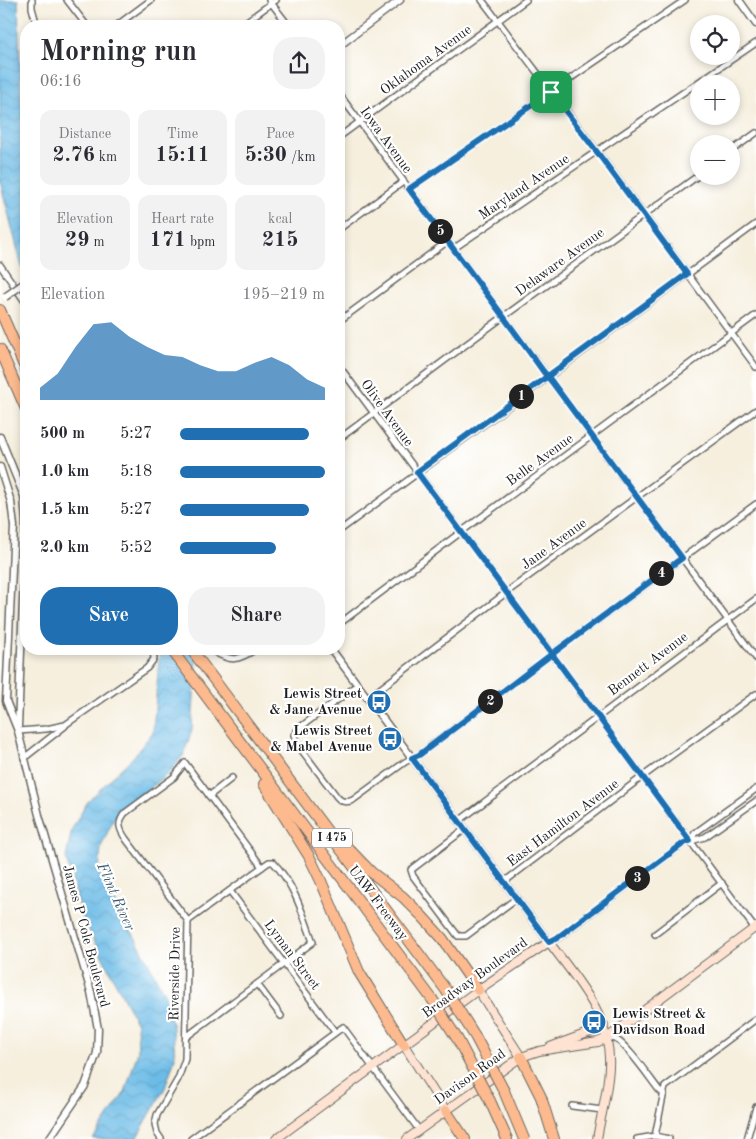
<!DOCTYPE html>
<meta charset="utf-8">
<style>
body{margin:0;font-family:"Old Standard TT",serif;background:#f2f2f3;color:#2b2b33;height:100vh;display:flex;flex-direction:column;font-size:19px;white-space:nowrap}
*{box-sizing:border-box;margin:0}
p{font-size:16px;color:#7c7c81}
.icon{flex:none;width:28px;height:28px;fill:none;stroke:currentColor;stroke-width:2;stroke-linecap:round;stroke-linejoin:round}
.map{position:relative;flex:1;overflow:hidden}
.drawer{position:absolute;left:20px;top:20px;width:325px;height:635px;display:flex;flex-direction:column;background:#fff;border-radius:20px;box-shadow:0 2px 8px #0003}
.drawer>*{flex:none}
.controls{position:absolute;left:690px;top:15px;display:grid;gap:10px}
.controls a{display:grid;place-items:center;width:50px;height:50px;border-radius:50%;background:#fff;box-shadow:0 2px 8px #0003;font-size:25px}
.pin{position:absolute;display:grid;place-items:center;width:42px;height:42px;color:#fff;margin:-21px;border-radius:10px;box-shadow:0 2px 8px #0006}
.km{position:absolute;width:25px;height:25px;margin:-12px;border-radius:50%;background:#222;color:#fff;font-size:14px;line-height:25px;text-align:center}
.round{display:grid;place-items:center;flex:none;width:52px;height:52px;border-radius:20px;background:#f2f2f3}
.summary{display:flex;align-items:center;justify-content:space-between;height:85px;padding:0 20px}
h1{font-size:28px;font-weight:700;line-height:38px}
.figures{display:grid;grid-template-columns:repeat(3,1fr);gap:8px;height:85px;padding:5px 20px}
.figures div{display:grid;align-content:center;border-radius:12px;background:#f2f2f3;text-align:center}
.figures b{font-size:21px;font-weight:700}
.figures small{font-size:14px;font-weight:400}
.figures p{font-size:14px}
.chart{height:140px;padding:10px 20px}
.chart p{display:flex;justify-content:space-between}
.chart svg{width:100%;height:90px;margin-top:5px;fill:#1f6fb2;opacity:.7}
.action{display:flex;gap:10px;margin-top:auto;padding:10px 20px}
.action a{flex:1;height:58px;border-radius:20px;background:#1f6fb2;color:#fff;font-size:20px;font-weight:700;line-height:58px;text-align:center}
.action a+a{background:#f2f2f3;color:#2b2b33}
ul{padding:0 20px;list-style:none;font-size:16px}
li{display:grid;grid-template-columns:80px 60px 1fr;align-items:center;height:38px}
li i{height:12px;border-radius:6px;background:#1f6fb2}
.map>svg:first-child{display:block}
.water{fill:url(#water-waves);stroke:#446c82}
.lines{fill:none;stroke-linecap:round;stroke-linejoin:round}
.minor-casing{stroke:#686660;stroke-width:8}
.tertiary-casing{stroke:#686660;stroke-width:9}
.secondary-casing{stroke:#686660;stroke-width:10}
.motorway-casing{stroke:#686660;stroke-width:12}
.minor{stroke:#fff;stroke-width:5}
.tertiary{stroke:#fff;stroke-width:6}
.secondary{stroke:#fee3d2;stroke-width:8}
.motorway{stroke:#fcba8e;stroke-width:10}
.tertiary-bridge-casing{stroke:#686660;stroke-width:9;stroke-linecap:butt}
.motorway-bridge-casing{stroke:#686660;stroke-width:12;stroke-linecap:butt}
.tertiary-bridge{stroke:#fff;stroke-width:6}
.motorway-bridge{stroke:#fcba8e;stroke-width:10}
.route-casing{stroke:#fff;stroke-width:10}
.route{stroke:#1f6fb2;stroke-width:6}
.labels{text-anchor:middle;dominant-baseline:central;stroke-width:4.5;stroke-linejoin:round;paint-order:stroke}
.shield{fill:#fff;stroke:#606060;stroke-width:1}
.shield-label{font-size:12px;font-weight:bold;fill:#1c1c1c}
.street-label{font-size:14px;fill:#1c1c1c;stroke:#fff}
.poi-label{font-size:14px;font-weight:bold;fill:#1c1c1c;stroke:#fff;text-anchor:end}
.water-label{font-size:15px;font-style:italic;fill:#3c5c6d;stroke:#fff}
</style>
<div class="map">
<svg width="756" height="1139" viewBox="0 0 756 1139">
<defs>
<pattern id="water-waves" width="16" height="10" patternUnits="userSpaceOnUse" patternTransform="scale(1.25)"><rect width="16" height="10" fill="#6cbce7"/><path d="M0 5q4-4 8 0t8 0" fill="none" stroke="#5da1c6"/></pattern>
</defs>
<rect width="100%" height="100%" fill="#fff"/>
<filter id="ink" filterUnits="userSpaceOnUse"><feTurbulence type="fractalNoise" baseFrequency=".02" numOctaves="2"/><feDisplacementMap in="SourceGraphic" scale="10" xChannelSelector="R" yChannelSelector="G"/><feConvolveMatrix kernelMatrix="1 2 1 2 8 2 1 2 1" color-interpolation-filters="sRGB"/></filter>
<filter id="wash" filterUnits="userSpaceOnUse"><feTurbulence type="fractalNoise" baseFrequency=".0096" numOctaves="4" result="noise"/><feDisplacementMap in="SourceGraphic" scale="20" xChannelSelector="R" yChannelSelector="G"/><feGaussianBlur stdDeviation="1.12" result="paint"/><feColorMatrix in="noise" values="0 0 0 0 0 0 0 0 0 0 0 0 0 0 0 0 0 1.4 0 .05"/><feComposite in="paint" operator="in"/></filter>
<g filter="url(#wash)">
<rect width="100%" height="100%" fill="#f6efde"/>
<g class="water">
<path d="M 0,0 L 18,0 L 21,96 L 26,143 L 26,283 L 0,181 Z"/>
<path d="M 160,649 L 197,649 L 192,730 L 183,756 L 170,772 L 114,818 L 101,847 L 99,873 L 140,946 L 165,995 L 173,1028 L 175,1058 L 165,1088 L 136,1139 L 93,1139 L 125,1092 L 138,1051 L 137,1024 L 83,919 L 66,858 L 72,829 L 88,801 L 134,756 L 153,732 Z"/>
</g>
</g>
<g filter="url(#ink)">
<g class="lines">
<defs>
<g id="minor">
<path d="M 32,0 L 32,8 L 37,26"/>
<path d="M 67,0 L 87,26"/>
<path d="M 269,0 L 289,26"/>
<path d="M 482,0 L 597,151 L 756,367"/>
<path d="M 116,26 L 151,0"/>
<path d="M 240,26 L 276,0"/>
<path d="M 339,94 L 756,658"/>
<path d="M 339,137 L 526,0"/>
<path d="M 731,151 L 756,133"/>
<path d="M 409,189 L 685,0"/>
<path d="M 339,229 L 403,182"/>
<path d="M 453,249 L 756,43"/>
<path d="M 0,265 L 26,303"/>
<path d="M 339,321 L 448,241"/>
<path d="M 339,366 L 756,930"/>
<path d="M 339,439 L 503,317 L 699,175"/>
<path d="M 339,531 L 756,224"/>
<path d="M 339,624 L 461,532 L 756,315"/>
<path d="M 213,651 C 231,662 238,661 256,649"/>
<path d="M 358,685 L 299,728 L 294,735 L 297,744 L 337,797 C 341,802 346,803 353,800 L 405,762 L 419,755 L 552,654 L 756,504"/>
<path d="M 368,698 L 511,589 L 756,410"/>
<path d="M 18,731 L 46,729 L 65,725 L 147,668 L 154,659 L 153,649"/>
<path d="M 24,758 L 65,726"/>
<path d="M 209,796 L 232,778"/>
<path d="M 459,821 L 756,599"/>
<path d="M 465,829 L 411,870 L 413,876 L 458,936 L 466,936 L 517,898"/>
<path d="M 690,841 L 695,833 L 756,789"/>
<path d="M 504,882 L 642,777 L 756,694"/>
<path d="M 230,891 L 335,1032"/>
<path d="M 655,934 L 722,883"/>
<path d="M 549,942 L 558,938 L 684,843 L 705,837 L 756,801"/>
<path d="M 257,984 L 281,1016"/>
<path d="M 186,1037 L 313,942 C 303,914 294,884 273,862 L 269,862 L 262,867 L 188,921"/>
<path d="M 607,1038 C 610,1038 613,1038 615,1039 C 626,1043 651,1080 659,1090 L 664,1094"/>
<path d="M 572,1106 L 602,1110"/>
<path d="M 655,1136 L 665,1087 L 756,1019"/>
<path d="M 161,1139 L 157,1133 L 155,1124 L 157,1115 L 178,1079 L 185,1059 L 188,921 L 126,839 C 119,829 117,823 125,813 L 174,777 L 185,763 L 262,867"/>
<path d="M 191,1139 L 343,1027 L 419,1130"/>
<path d="M 637,1139 L 655,1136 L 669,1139"/>
<path d="M 747,1139 L 756,1107"/>
</g>
<g id="tertiary">
<path d="M 739,0 L 756,24"/>
<path d="M 339,46 L 400,0"/>
<path d="M 0,437 L 24,496 L 26,523"/>
<path d="M 0,467 L 11,502 L 14,526 L 6,701 L 18,731 L 39,815 L 91,992 L 98,1029 L 97,1053 L 85,1086 L 49,1139"/>
<path d="M 331,649 L 549,942"/>
<path d="M 18,727 L 26,525"/>
</g>
<g id="secondary">
<path d="M 478,990 L 521,1057"/>
<path d="M 404,1045 L 446,1111"/>
<path d="M 550,1047 L 596,1030 L 604,1025"/>
<path d="M 276,1139 L 478,990 L 549,942 C 577,980 612,1017 609,1067 C 608,1091 601,1115 597,1139"/>
<path d="M 407,1139 L 521,1057 L 539,1051 L 598,1042 L 607,1038 L 756,927"/>
</g>
<g id="motorway">
<path d="M 0,310 L 26,370"/>
<path d="M 0,349 L 26,409"/>
<path d="M 171,649 L 432,999"/>
<path d="M 191,649 L 446,990"/>
<path d="M 264,784 L 309,856 L 321,881 L 359,972 L 404,1045"/>
<path d="M 339,839 L 371,872 L 403,897 L 422,916 L 442,938 L 478,990"/>
<path d="M 521,1057 L 541,1097 L 554,1139"/>
<path d="M 504,1091 L 524,1139"/>
<path d="M 490,1101 L 507,1139"/>
<path d="M 446,1111 L 465,1139"/>
</g>
</defs>
<use href="#minor" class="minor-casing"/>
<use href="#tertiary" class="tertiary-casing"/>
<use href="#secondary" class="secondary-casing"/>
<use href="#motorway" class="motorway-casing"/>
<use href="#minor" class="minor"/>
<use href="#tertiary" class="tertiary"/>
<use href="#secondary" class="secondary"/>
<use href="#motorway" class="motorway"/>
<defs>
<path id="tertiary-bridge" d="M 5,297 L 26,282"/>
<g id="motorway-bridge">
<path d="M 446,990 L 475,1036 L 504,1091"/>
<path d="M 432,999 L 458,1040 L 490,1101"/>
</g>
</defs>
<use href="#tertiary-bridge" class="tertiary-bridge-casing"/>
<use href="#motorway-bridge" class="motorway-bridge-casing"/>
<use href="#tertiary-bridge" class="tertiary-bridge"/>
<use href="#motorway-bridge" class="motorway-bridge"/>
</g>
</g>
<g class="lines" filter="url(#ink)">
<defs>
<path id="route" d="M 551,92 L 600,156 L 687,274 L 417,472 L 552,654 L 419,755 L 412,758 L 549,942 L 557,938 L 684,843 L 690,841 L 552,654 L 682,558 L 552,382 L 543,371 C 499,310 454,250 409,189 L 551,92"/>
</defs>
<use href="#route" class="route-casing"/>
<use href="#route" class="route"/>
</g>
<defs>
<symbol id="bus-disc" viewBox="-11 -11 22 22"><circle r="9.5" fill="#1f6fb2" stroke="#fff"/><path d="M-5-6H5V4H4V6H2V4H-2V6H-4V4H-5ZM-3.5-4V0h7V-4ZM-3.5 1.2v1.5H-2V1.2ZM2 1.2v1.5H3.5V1.2Z" fill="#fff"/></symbol>
</defs>
<g fill-rule="evenodd">
<use href="#bus-disc" x="365" y="688" width="28" height="28"/>
<use href="#bus-disc" x="376" y="725" width="28" height="28"/>
<use href="#bus-disc" x="580" y="1008" width="28" height="28"/>
</g>
<g class="labels">
<rect class="shield" x="312" y="828.5" width="40" height="19" rx="4"/>
<g class="shield-label">
<text x="332" y="838">I 475</text>
</g>
<g class="street-label">
<text transform="translate(426 60) rotate(-36)">Oklahoma Avenue</text>
<text transform="translate(386 140) rotate(54)">Iowa Avenue</text>
<text transform="translate(524 187) rotate(-34)">Maryland Avenue</text>
<text transform="translate(560 262) rotate(-36)">Delaware Avenue</text>
<text transform="translate(387 413) rotate(54)">Olive Avenue</text>
<text transform="translate(540 460) rotate(-36)">Belle Avenue</text>
<text transform="translate(554 544) rotate(-36)">Jane Avenue</text>
<text transform="translate(648 664) rotate(-37)">Bennett Avenue</text>
<text transform="translate(563 823) rotate(-37)">East Hamilton Avenue</text>
<text transform="translate(378 903) rotate(53)">UAW Freeway</text>
<text transform="translate(86 936) rotate(75)">James P Cole Boulevard</text>
<text transform="translate(292 955) rotate(53)">Lyman Street</text>
<text transform="translate(175 974) rotate(-89)">Riverside Drive</text>
<text transform="translate(475 978) rotate(-36)">Broadway Boulevard</text>
<text transform="translate(470 1077) rotate(-36)">Davison Road</text>
</g>
<g class="poi-label">
<text x="362" y="694">Lewis Street<tspan x="362" dy="16">&amp; Jane Avenue</tspan></text>
<text x="372" y="731">Lewis Street<tspan x="372" dy="16">&amp; Mabel Avenue</tspan></text>
<text x="612" y="1014" text-anchor="start">Lewis Street &amp;<tspan x="612" dy="16">Davidson Road</tspan></text>
</g>
<g class="water-label">
<text transform="translate(115 897) rotate(66)">Flint River</text>
</g>
</g>
</svg>
<div class="controls">
<a><svg class="icon" aria-label="locate" viewBox="0 0 24 24"><circle cx="12" cy="12" r="6"/><path d="M12 2v4M12 18v4M2 12h4M18 12h4"/></svg></a>
<a>+</a>
<a>−</a>
</div>
<div class="pin" style="left:551px;top:92px;background:#1e9e55"><svg class="icon" aria-label="arrive" viewBox="0 0 24 24"><path d="M6 21V4h12l-3 4 3 4H6"/></svg></div>
<b class="km" style="left:521px;top:396px">1</b>
<b class="km" style="left:490px;top:701px">2</b>
<b class="km" style="left:637px;top:878px">3</b>
<b class="km" style="left:661px;top:573px">4</b>
<b class="km" style="left:440px;top:231px">5</b>
<section class="drawer">
<div class="summary"><div><h1>Morning run</h1><p>06:16</p></div><a class="round"><svg class="icon" aria-label="share" viewBox="0 0 24 24"><path d="M12 15V3M7 8l5-5 5 5M5 13v7h14v-7"/></svg></a></div>
<div class="figures">
<div><p>Distance</p><b>2.76<small> km</small></b></div>
<div><p>Time</p><b>15:11</b></div>
<div><p>Pace</p><b>5:30<small> /km</small></b></div>
</div>
<div class="figures">
<div><p>Elevation</p><b>29<small> m</small></b></div>
<div><p>Heart rate</p><b>171<small> bpm</small></b></div>
<div><p>kcal</p><b>215</b></div>
</div>
<div class="chart"><p><span>Elevation</span>195–219 m</p>
<svg viewBox="0 0 160 44" preserveAspectRatio="none"><path d="M0 44V38L10 31L20 18L30 7L40 6L50 13L60 18L70 22L80 23L90 27L100 30L110 30L120 26L130 23L140 27L150 34L160 38V44z"/></svg>
</div>
<ul>
<li><b>500 m</b>5:27<i style="width:89%"></i></li>
<li><b>1.0 km</b>5:18<i style="width:100%"></i></li>
<li><b>1.5 km</b>5:27<i style="width:89%"></i></li>
<li><b>2.0 km</b>5:52<i style="width:66%"></i></li>
</ul>
<div class="action"><a>Save</a><a>Share</a></div>
</section>
</div>
